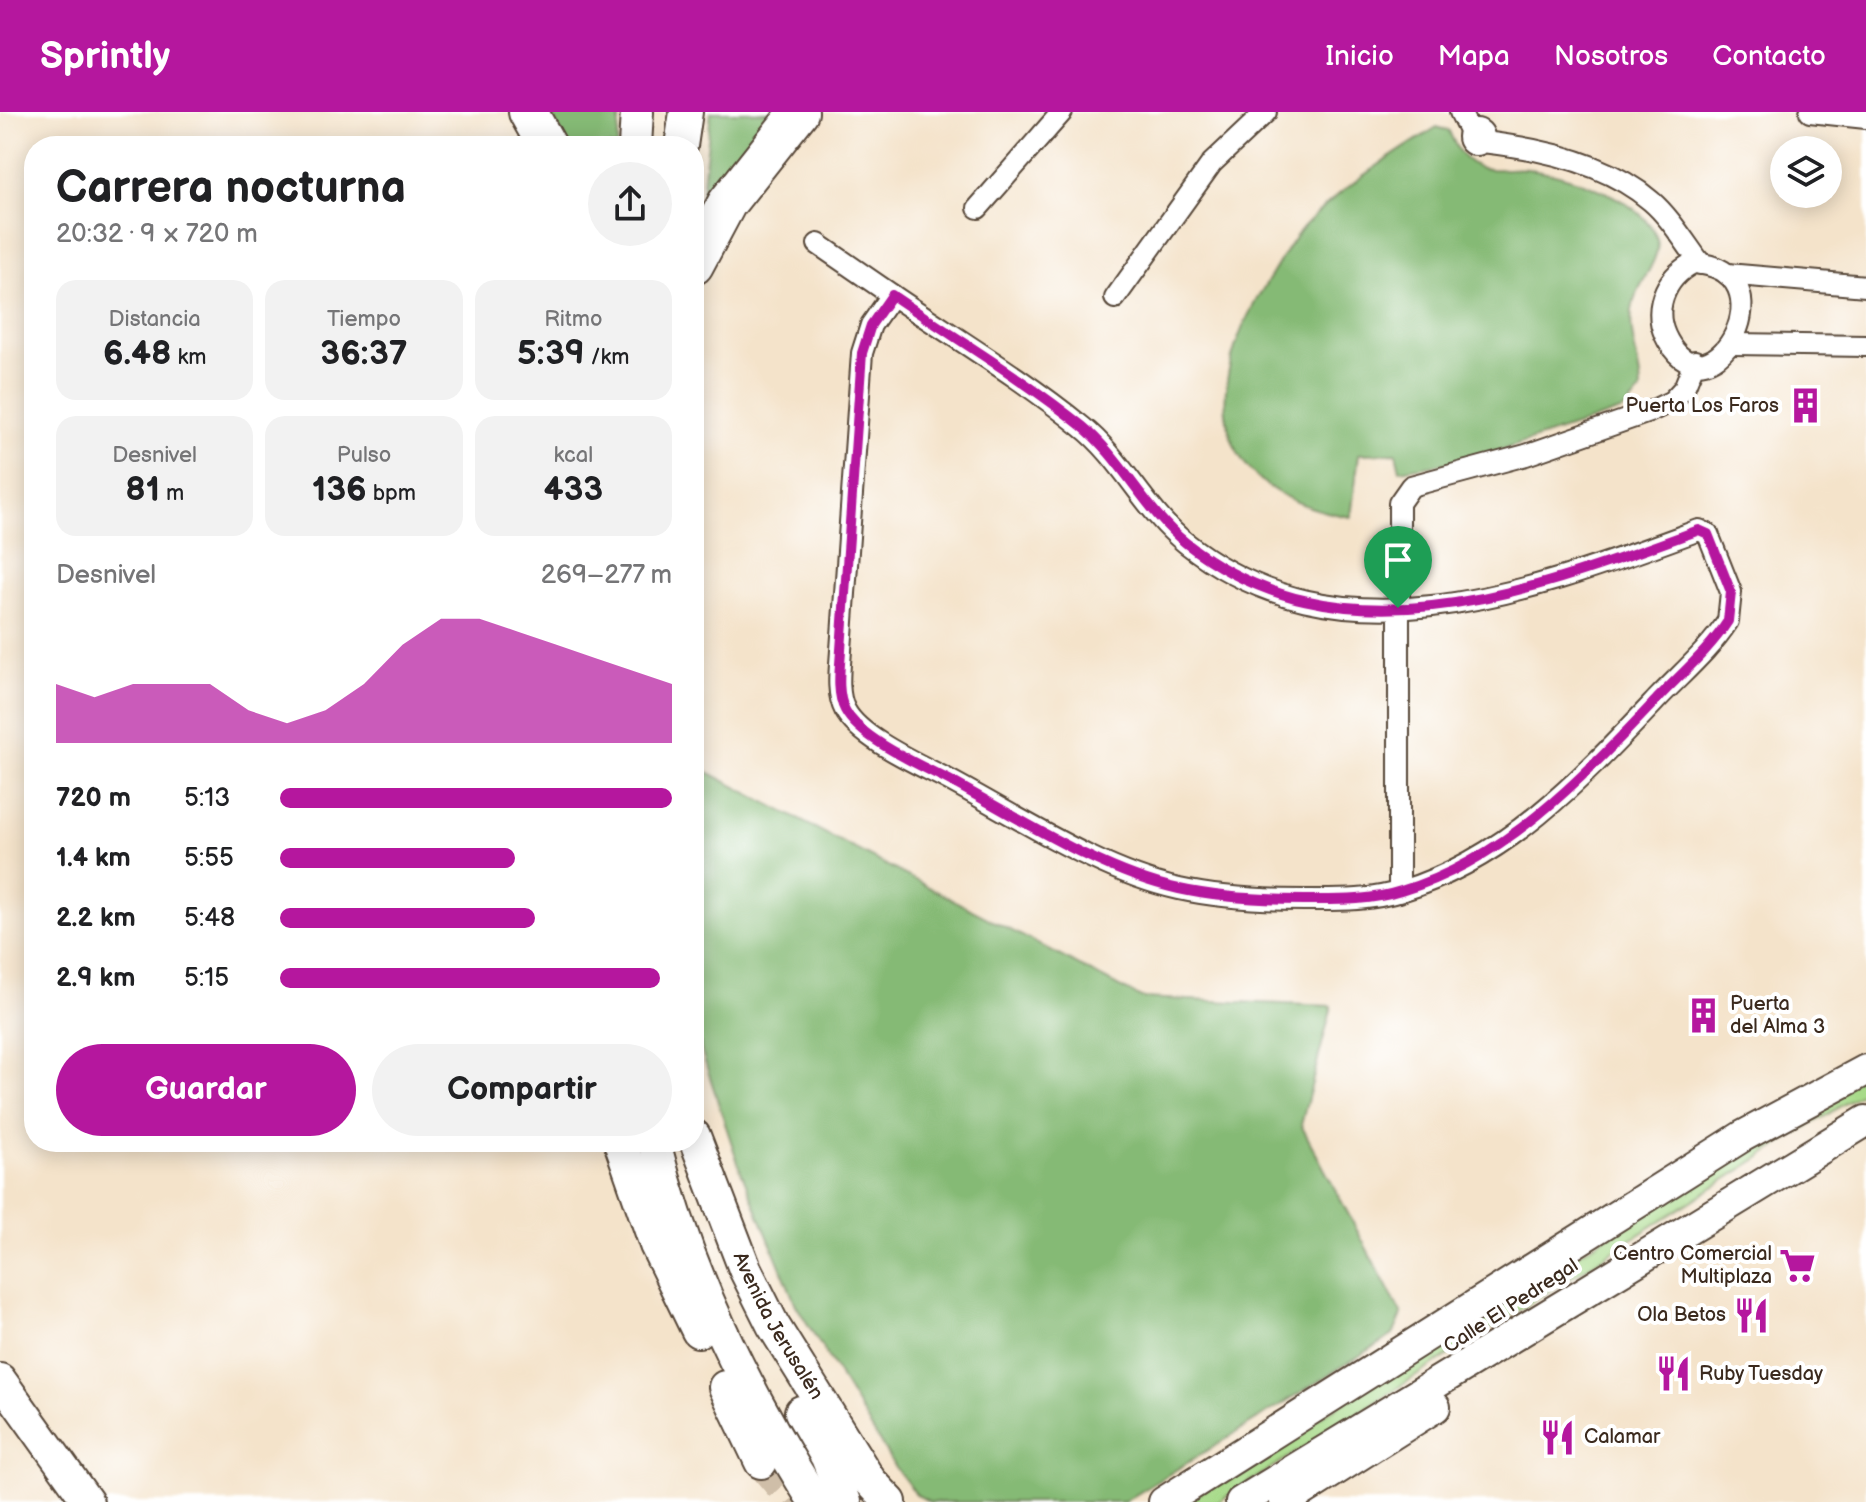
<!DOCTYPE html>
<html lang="es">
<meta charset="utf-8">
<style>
body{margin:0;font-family:"Balsamiq Sans",sans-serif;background:#f2f2f2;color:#202124;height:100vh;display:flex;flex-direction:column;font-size:30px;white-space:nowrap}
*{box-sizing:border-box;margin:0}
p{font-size:26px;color:#757577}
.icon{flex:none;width:44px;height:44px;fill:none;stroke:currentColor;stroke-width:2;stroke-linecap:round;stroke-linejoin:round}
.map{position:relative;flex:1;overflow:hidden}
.side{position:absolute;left:24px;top:24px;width:680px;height:1016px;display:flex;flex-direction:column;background:#fff;border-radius:32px;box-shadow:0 4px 20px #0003}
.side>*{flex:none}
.controls{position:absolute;left:1770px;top:24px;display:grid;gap:16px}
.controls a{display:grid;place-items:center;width:72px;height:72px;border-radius:50%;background:#fff;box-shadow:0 4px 20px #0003;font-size:40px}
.pin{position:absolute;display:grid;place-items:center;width:68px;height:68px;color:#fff;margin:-82px -34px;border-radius:50% 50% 50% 0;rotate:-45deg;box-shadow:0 0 8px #0007}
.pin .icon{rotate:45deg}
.round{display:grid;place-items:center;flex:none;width:84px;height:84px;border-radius:42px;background:#f2f2f2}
.summary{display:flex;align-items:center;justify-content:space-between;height:136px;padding:0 32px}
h1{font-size:44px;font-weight:700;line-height:60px}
.figures{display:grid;grid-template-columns:repeat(3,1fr);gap:12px;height:136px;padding:8px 32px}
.figures div{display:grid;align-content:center;border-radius:20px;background:#f2f2f2;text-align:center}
.figures b{font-size:34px;font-weight:700}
.figures small{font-size:22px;font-weight:400}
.figures p{font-size:22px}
.chart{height:224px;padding:16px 32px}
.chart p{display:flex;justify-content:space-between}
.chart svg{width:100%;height:144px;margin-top:8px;fill:#b5179e;opacity:.7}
.action{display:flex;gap:16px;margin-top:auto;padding:16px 32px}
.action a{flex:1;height:92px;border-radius:48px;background:#b5179e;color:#fff;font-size:32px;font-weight:700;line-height:92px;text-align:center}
.action a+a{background:#f2f2f2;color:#202124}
ul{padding:0 32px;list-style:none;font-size:26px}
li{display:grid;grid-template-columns:128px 96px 1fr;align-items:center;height:60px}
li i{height:20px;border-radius:10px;background:#b5179e}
header{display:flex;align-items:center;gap:48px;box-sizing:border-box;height:112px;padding:0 40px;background:#b5179e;color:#fff}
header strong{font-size:38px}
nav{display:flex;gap:44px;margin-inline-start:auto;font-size:28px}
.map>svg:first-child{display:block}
.green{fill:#a7da89;stroke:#718254;stroke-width:2}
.forest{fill:#85ba75;stroke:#60724a;stroke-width:2}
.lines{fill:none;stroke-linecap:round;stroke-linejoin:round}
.primary-tunnel{stroke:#cfbea8;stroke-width:32;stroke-dasharray:32 16;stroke-linecap:butt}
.street-casing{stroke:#574638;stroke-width:24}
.secondary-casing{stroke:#574638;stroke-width:34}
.primary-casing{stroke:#574638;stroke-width:36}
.highway-casing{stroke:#574638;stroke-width:42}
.street{stroke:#fff;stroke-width:20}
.secondary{stroke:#fff;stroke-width:30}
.primary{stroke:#fff;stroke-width:32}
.highway{stroke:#fff;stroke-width:38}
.route-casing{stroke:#fff;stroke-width:16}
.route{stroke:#b5179e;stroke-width:10}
.labels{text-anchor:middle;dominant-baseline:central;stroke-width:8;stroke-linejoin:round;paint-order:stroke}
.poi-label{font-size:20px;fill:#3b2a1e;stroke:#fff;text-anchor:end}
.street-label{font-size:20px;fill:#3b2a1e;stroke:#fff}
</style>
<header>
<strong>Sprintly</strong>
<nav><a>Inicio</a><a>Mapa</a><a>Nosotros</a><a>Contacto</a></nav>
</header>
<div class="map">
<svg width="1866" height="1390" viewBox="0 0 1866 1390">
<rect width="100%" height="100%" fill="#fff"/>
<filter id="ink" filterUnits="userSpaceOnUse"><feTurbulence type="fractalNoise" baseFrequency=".0125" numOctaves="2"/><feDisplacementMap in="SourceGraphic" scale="16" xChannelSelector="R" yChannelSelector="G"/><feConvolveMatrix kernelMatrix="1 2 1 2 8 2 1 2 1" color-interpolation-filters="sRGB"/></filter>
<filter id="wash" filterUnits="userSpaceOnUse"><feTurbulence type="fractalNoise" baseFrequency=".006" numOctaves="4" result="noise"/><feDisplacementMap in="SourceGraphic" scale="32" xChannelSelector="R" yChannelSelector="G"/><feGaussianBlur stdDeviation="1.8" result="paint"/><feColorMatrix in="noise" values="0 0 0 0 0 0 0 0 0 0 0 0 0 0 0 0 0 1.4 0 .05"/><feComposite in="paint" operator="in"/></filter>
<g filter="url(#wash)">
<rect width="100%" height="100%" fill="#f4e3ca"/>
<path class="green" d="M 1866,961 L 1866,978 L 1218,1390 L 1185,1390 Z"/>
<g class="forest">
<path d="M 550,0 L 620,0 L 617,34 L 567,34 Z"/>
<path d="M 711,0 L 786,0 L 699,108 Z"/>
<path d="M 1437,15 L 1449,19 C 1455,33 1460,45 1474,53 C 1489,61 1512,55 1528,57 C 1565,61 1645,87 1657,127 C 1662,144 1639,171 1634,189 C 1625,219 1641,249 1641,279 L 1624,298 L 1474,347 L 1400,358 L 1396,341 L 1359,342 L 1351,405 C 1203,381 1199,273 1271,164 C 1281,148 1291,128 1305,113 C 1344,73 1390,45 1437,15 Z"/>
<path d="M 694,653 L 1141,886 L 1332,894 L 1301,1013 L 1402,1203 L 1393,1223 L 1124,1390 L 930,1390 L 917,1383 L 895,1355 L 796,1193 L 740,1057 L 702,941 L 694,901 Z"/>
</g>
</g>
<g filter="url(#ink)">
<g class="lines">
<path class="primary-tunnel" d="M 761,1350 L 795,1390"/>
<defs>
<g id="street">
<path d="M 1460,0 L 1470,20"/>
<path d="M 1810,0 L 1866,6"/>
<circle cx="1476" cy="25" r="8"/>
<path d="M 1482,30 C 1538,36 1607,51 1651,89 C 1670,105 1686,132 1701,152"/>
<path d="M 978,96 L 1062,0"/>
<path d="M 818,132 L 892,183"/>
<path d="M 1693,151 C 1794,156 1713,308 1668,229 C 1651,199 1664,166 1693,151 Z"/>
<path d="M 1727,162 L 1866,174"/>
<path d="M 892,183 C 955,226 1022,266 1081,314 C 1122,346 1145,399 1186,431 C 1342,554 1535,478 1699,418 L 1708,422 L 1731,480 L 1728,509 C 1710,537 1682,561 1659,585 C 1584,664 1508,747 1401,779 C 1370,789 1337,788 1305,788 C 1263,788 1220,786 1179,777 C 1101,760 1020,706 949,668 C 921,653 860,627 845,598 C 836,581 840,556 841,538 L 862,241 L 871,213 Z"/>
<path d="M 1115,186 L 1212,51 L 1266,0"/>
<path d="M 1732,232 L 1866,234"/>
<path d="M 1399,780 L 1399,391 L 1411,374 L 1526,343 L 1649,300 L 1672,289 L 1684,276 L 1695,249"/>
</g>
<g id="secondary">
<path d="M 0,1267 L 88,1390"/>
<path d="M 1164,1390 L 1743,1024 L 1866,958"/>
<path d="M 1241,1390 L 1866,1009"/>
<path d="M 1285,1390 L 1435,1295"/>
</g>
<g id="primary">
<path d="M 635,34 L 637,0"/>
<path d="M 681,34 L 686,0"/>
<path id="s1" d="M 694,1024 L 745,1157 L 773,1213 L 870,1369 L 890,1390"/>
<path d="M 620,1030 L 656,1133 L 698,1219"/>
<path d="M 654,1030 C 686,1159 744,1277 815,1390"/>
<path d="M 725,1275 L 761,1350"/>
<path d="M 801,1300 L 827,1345 L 845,1390"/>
</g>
<g id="highway">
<path d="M 528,0 L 547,34"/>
<path d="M 694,153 L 727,91 L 799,0"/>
</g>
</defs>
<use href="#street" class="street-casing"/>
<use href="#secondary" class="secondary-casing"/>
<use href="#primary" class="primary-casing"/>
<use href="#highway" class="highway-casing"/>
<use href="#street" class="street"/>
<use href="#secondary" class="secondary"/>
<use href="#primary" class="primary"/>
<use href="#highway" class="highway"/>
</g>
</g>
<g class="lines" filter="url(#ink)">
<defs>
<path id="route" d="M 892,183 C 953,225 1024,267 1082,314 C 1122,347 1145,398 1186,431 C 1343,554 1535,478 1699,418 L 1708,422 L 1731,480 L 1728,509 C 1710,537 1682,561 1659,585 C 1584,664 1508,747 1401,779 C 1370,789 1337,788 1305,788 C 1263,788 1220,786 1179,777 C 1101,760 1019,706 949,668 C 920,653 860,627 845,598 C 836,581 840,556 841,538 L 862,241 L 871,213 Z"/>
</defs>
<use href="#route" class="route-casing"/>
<use href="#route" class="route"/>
</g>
<defs>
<symbol id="building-bare" viewBox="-9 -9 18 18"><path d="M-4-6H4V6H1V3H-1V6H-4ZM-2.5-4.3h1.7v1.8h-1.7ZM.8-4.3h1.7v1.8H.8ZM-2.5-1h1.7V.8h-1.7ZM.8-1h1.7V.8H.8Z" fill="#b5179e" stroke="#fff" stroke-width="2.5" paint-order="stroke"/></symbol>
<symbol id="supermarket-bare" viewBox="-9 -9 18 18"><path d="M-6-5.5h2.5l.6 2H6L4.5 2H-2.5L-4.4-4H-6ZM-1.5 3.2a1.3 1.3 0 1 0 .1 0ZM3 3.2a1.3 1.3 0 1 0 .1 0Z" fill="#b5179e" stroke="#fff" stroke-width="2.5" paint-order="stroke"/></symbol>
<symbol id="restaurant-bare" viewBox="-9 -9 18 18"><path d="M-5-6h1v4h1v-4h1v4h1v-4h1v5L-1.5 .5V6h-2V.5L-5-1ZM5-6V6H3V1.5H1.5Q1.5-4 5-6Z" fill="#b5179e" stroke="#fff" stroke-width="2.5" paint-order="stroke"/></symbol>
</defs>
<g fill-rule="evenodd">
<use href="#building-bare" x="1780" y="268" width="51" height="51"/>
<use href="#building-bare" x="1678" y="878" width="51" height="51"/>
<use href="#supermarket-bare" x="1772" y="1128" width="51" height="51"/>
<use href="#restaurant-bare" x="1726" y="1178" width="51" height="51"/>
<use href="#restaurant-bare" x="1648" y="1236" width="51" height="51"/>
<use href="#restaurant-bare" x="1532" y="1300" width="51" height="51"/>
</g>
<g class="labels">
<g class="poi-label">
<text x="1779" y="294">Puerta Los Faros</text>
<text x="1730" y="892" text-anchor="start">Puerta<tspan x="1730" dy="23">del Alma 3</tspan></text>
<text x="1772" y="1142">Centro Comercial<tspan x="1772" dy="23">Multiplaza</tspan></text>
<text x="1726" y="1203">Ola Betos</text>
<text x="1699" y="1262" text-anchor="start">Ruby Tuesday</text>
<text x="1584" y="1325" text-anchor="start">Calamar</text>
</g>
<g class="street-label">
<text transform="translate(1511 1194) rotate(-33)">Calle El Pedregal</text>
<text stroke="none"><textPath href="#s1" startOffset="208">Avenida Jerusalén</textPath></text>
</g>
</g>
</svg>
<div class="controls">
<a><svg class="icon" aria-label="layers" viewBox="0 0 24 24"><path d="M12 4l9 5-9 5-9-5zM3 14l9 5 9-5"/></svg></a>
</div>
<div class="pin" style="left:1398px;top:496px;background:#1e9e55"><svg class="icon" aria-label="arrive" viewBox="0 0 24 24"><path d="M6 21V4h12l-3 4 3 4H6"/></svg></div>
<section class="side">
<div class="summary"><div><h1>Carrera nocturna</h1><p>20:32 · 9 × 720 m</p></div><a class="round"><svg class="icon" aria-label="share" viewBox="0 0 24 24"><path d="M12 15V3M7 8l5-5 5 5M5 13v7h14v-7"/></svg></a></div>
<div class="figures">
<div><p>Distancia</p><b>6.48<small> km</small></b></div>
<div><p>Tiempo</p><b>36:37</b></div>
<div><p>Ritmo</p><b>5:39<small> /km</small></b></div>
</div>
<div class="figures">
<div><p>Desnivel</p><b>81<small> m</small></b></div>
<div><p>Pulso</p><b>136<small> bpm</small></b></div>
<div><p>kcal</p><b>433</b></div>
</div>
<div class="chart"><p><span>Desnivel</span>269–277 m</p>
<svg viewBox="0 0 160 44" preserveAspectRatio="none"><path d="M0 44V26L10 30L20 26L30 26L40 26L50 34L60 38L70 34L80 26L90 14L100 6L110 6L120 10L130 14L140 18L150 22L160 26V44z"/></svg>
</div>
<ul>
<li><b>720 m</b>5:13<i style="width:100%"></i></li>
<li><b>1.4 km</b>5:55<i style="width:60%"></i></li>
<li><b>2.2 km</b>5:48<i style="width:65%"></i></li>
<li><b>2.9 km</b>5:15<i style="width:97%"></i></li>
</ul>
<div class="action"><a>Guardar</a><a>Compartir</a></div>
</section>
</div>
